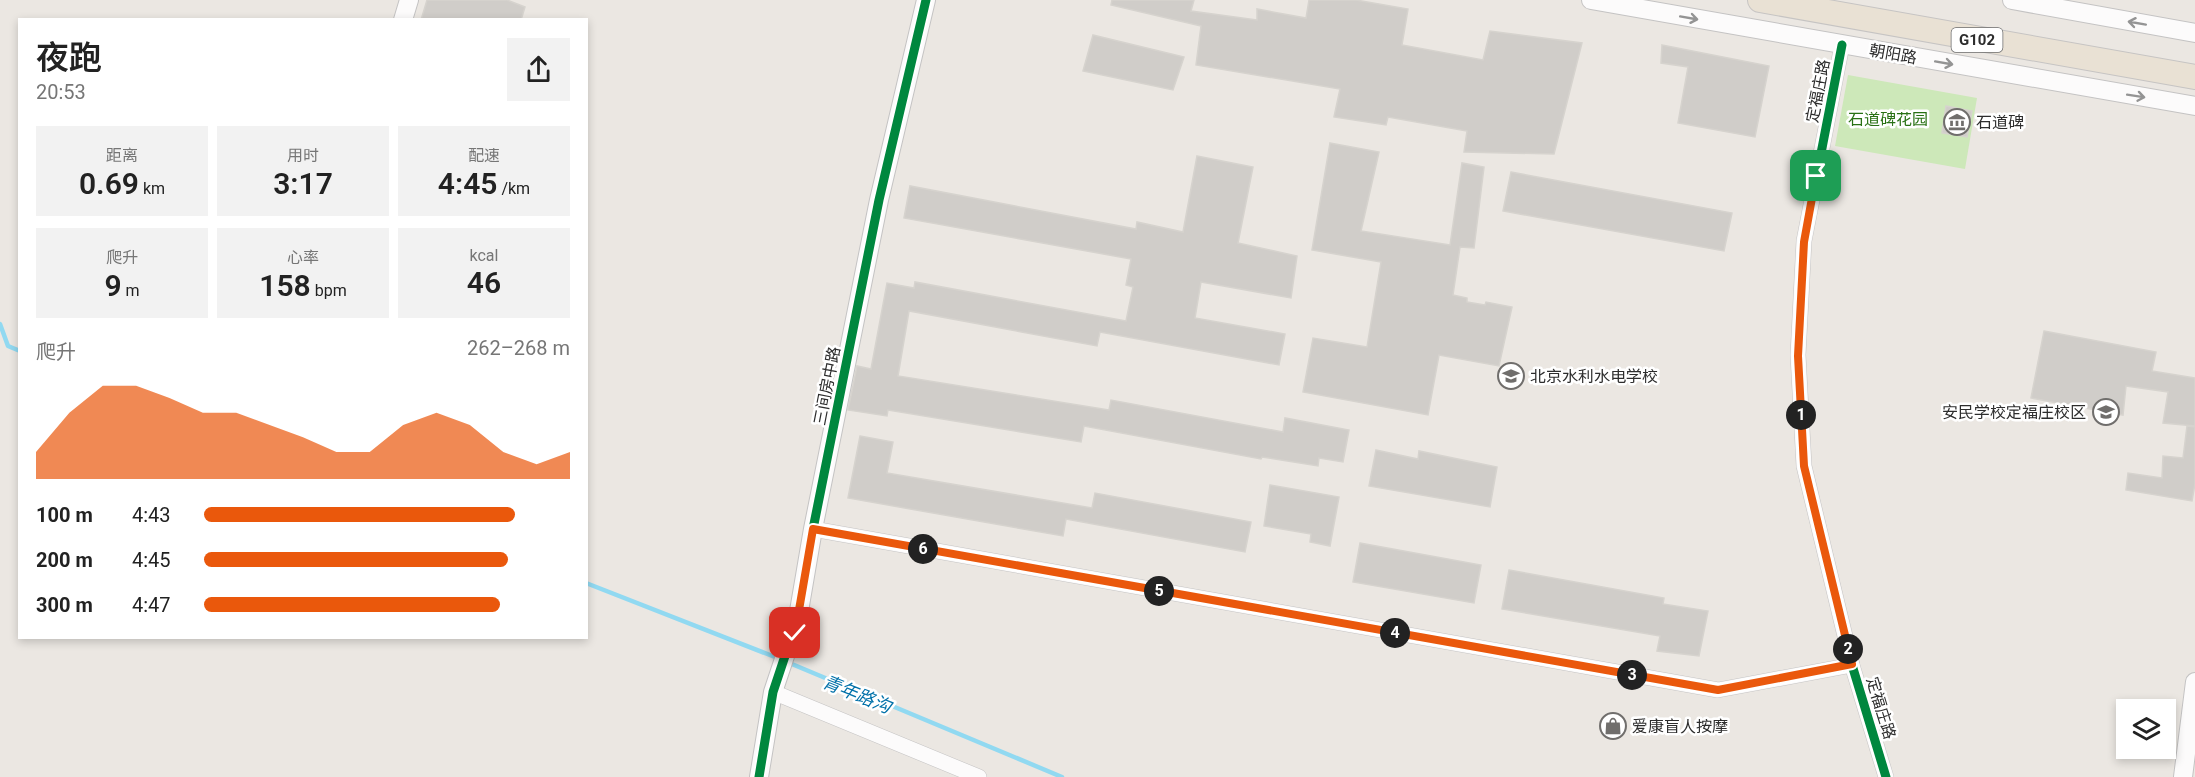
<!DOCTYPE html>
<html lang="zh">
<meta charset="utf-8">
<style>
body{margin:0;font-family:Roboto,"Noto Sans SC",sans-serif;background:#f2f2f2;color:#222;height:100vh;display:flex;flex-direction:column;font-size:22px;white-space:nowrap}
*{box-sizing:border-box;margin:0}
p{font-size:20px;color:#767676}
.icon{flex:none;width:33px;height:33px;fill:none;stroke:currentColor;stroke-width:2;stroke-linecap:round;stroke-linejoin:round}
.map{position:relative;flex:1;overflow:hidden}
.panel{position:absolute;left:18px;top:18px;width:570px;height:621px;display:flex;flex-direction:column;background:#fff;border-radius:0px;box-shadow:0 3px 9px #0003}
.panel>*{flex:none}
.buttons{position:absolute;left:2116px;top:699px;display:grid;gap:12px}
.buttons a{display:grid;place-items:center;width:60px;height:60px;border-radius:0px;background:#fff;box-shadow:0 3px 9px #0003;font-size:30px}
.pin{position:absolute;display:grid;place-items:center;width:51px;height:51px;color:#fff;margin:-26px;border-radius:12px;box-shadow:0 3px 9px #0006}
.km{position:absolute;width:30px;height:30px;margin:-15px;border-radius:50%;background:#222;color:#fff;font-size:16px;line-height:30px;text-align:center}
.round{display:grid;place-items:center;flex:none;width:63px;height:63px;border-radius:0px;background:#f2f2f2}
.summary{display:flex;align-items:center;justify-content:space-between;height:102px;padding:0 18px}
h1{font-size:33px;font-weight:600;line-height:45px}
.stats{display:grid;grid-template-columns:repeat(3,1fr);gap:9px;height:102px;padding:6px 18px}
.stats div{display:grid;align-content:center;border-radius:0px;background:#f2f2f2;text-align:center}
.stats b{font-size:30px;font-weight:600}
.stats small{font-size:16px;font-weight:400}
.stats p{font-size:16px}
.chart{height:168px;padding:12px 18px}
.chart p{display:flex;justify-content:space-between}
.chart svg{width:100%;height:108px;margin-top:6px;fill:#ea580c;opacity:.7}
ul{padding:0 18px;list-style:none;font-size:20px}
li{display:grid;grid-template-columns:96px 72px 1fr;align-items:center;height:45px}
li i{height:15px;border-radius:8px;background:#ea580c}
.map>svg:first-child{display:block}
.green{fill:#cde8b9}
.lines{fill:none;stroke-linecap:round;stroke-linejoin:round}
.stream{stroke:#91d9f1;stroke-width:4.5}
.building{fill:#d0cdc9;stroke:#d6d3ce;stroke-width:1.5}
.minor-casing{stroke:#c4c3c3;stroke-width:16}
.tertiary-casing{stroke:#c4c3c3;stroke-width:20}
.trunk-casing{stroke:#c6c4c3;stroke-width:26}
.minor{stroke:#fcfbfb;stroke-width:15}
.tertiary{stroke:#fcfbfb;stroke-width:18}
.trunk{stroke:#e9e1d4;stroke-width:24}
.cycleway-casing{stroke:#fff;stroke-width:13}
.cycleway{stroke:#00873e;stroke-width:9}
.oneway{stroke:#949494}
.route-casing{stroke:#fff;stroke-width:12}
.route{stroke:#ea580c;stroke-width:8}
.labels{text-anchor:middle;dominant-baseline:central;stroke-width:5;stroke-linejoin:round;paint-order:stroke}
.shield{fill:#fff;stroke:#6c6c6c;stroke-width:1.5}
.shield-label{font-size:15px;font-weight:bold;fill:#2d2d2d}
.street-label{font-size:16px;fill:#2d2d2d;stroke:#fff}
.park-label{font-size:16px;fill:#297115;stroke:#fff}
.poi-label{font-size:16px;fill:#2d2d2d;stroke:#fff;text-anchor:start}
.water-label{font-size:18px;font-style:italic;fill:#0372aa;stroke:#fff}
</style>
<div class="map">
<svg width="2195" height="777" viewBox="0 0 2195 777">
<rect width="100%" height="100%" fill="#ebe7e2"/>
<path class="green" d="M 1848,75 L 1977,98 L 1965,169 L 1835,146 Z"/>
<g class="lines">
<g class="stream">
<path d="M 0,324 L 8,346 L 20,351"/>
<path d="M 586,583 L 780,659"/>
<path d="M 787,662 L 1062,777"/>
</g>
</g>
<g class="building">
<path d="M 427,0 L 507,0 L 525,7 L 521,20 L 421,20 Z"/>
<path d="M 1112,0 L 1194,0 L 1191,11 L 1257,20 L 1257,9 L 1306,18 L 1309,0 L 1356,0 L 1408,9 L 1402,45 L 1483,60 L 1490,31 L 1582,43 L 1554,154 L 1464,152 L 1467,131 L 1388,117 L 1386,125 L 1334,117 L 1340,89 L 1196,65 L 1201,26 L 1111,5 Z"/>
<path d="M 1093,35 L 1184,57 L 1173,90 L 1083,71 Z"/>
<path d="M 1662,45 L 1769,66 L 1755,137 L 1678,123 L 1688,67 L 1661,63 Z"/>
<path d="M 1946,106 L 1972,111 L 1967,137 L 1942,133 Z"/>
<path d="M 1330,143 L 1379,152 L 1361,231 L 1450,245 L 1462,163 L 1484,167 L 1474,248 L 1460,247 L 1453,295 L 1467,298 L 1467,302 L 1485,305 L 1486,302 L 1512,307 L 1499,366 L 1439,355 L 1428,415 L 1303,392 L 1313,338 L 1367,347 L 1381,262 L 1312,250 Z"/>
<path d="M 1197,156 L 1253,167 L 1238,243 L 1297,256 L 1291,298 L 1201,282 L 1195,318 L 1285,334 L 1279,365 L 1100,332 L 1097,346 L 909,311 L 898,376 L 1109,410 L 1111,400 L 1283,432 L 1285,418 L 1349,430 L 1343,462 L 1319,458 L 1318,466 L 1262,457 L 1261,459 L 1084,426 L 1081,442 L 888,410 L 887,416 L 848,410 L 857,366 L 871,369 L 887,283 L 914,288 L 915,282 L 1126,321 L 1133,287 L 1126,285 L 1131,259 L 904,218 L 910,186 L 1136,229 L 1137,222 L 1183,232 Z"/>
<path d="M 1511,172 L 1732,213 L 1724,251 L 1503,211 Z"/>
<path d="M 2044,331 L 2156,352 L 2152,371 L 2195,378 L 2195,426 L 2163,423 L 2168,392 L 2126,386 L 2123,415 L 2031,398 Z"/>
<path d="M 2187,426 L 2195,427 L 2195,484 L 2192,501 L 2126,490 L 2128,473 L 2162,478 L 2163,456 L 2183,458 Z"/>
<path d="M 860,436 L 893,442 L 887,473 L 1092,508 L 1095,493 L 1251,522 L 1245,552 L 1066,519 L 1063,536 L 848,498 Z"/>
<path d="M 1376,450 L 1418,459 L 1419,451 L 1497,467 L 1490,507 L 1369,486 Z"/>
<path d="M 1270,485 L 1339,497 L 1330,546 L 1310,542 L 1311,534 L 1264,526 Z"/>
<path d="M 1360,543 L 1481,565 L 1474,603 L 1353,582 Z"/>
<path d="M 1509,570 L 1664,598 L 1663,604 L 1708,611 L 1699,656 L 1657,651 L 1660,636 L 1502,609 Z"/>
</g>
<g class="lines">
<defs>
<g id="minor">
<path d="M 1842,45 L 1804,241 L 1798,355 L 1804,466 L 1852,665 L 1886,777"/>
<path d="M 813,529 L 1718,690 L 1852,665"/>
<path d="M 773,692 L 979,777"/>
</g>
<g id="tertiary">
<path d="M 1591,0 L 2195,106"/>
<path d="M 2012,0 L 2195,33"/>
<path d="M 403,20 L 409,0"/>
<path d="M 759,777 L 773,692 L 798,617 L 813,529 L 879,200 L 926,0"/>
<path d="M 2183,777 L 2195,682"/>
</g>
<path id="trunk" d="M 1760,0 L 2195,77"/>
</defs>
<use href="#minor" class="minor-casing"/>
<use href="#tertiary" class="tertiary-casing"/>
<use href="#trunk" class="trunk-casing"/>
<use href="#minor" class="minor"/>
<use href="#tertiary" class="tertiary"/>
<use href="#trunk" class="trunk"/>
<defs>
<g id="cycleway">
<path d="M 1842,45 L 1804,241 L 1798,355 L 1804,466 L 1852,665 L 1886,777"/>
<path d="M 813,529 L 1718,690 L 1852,665"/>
<path d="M 759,777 L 773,692 L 798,617 L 813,529 L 879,200 L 926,0"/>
</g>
</defs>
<use href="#cycleway" class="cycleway-casing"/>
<use href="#cycleway" class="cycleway"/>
</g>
<defs><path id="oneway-shaft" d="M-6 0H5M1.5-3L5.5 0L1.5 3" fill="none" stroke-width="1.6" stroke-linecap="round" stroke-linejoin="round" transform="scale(1.5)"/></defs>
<g class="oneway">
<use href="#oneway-shaft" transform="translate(1689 18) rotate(10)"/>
<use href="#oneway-shaft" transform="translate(2137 23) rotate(-170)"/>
<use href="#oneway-shaft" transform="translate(1944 63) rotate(10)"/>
<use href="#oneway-shaft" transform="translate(2136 96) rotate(9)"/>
</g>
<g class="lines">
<defs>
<path id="route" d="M 795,633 L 813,529 L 1718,690 L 1852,664 L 1804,466 L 1798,356 L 1804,242 L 1816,176"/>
</defs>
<use href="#route" class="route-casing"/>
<use href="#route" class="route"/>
</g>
<defs>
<symbol id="museum-ring" viewBox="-11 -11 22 22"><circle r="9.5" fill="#fff" stroke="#706e6c" stroke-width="1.5"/><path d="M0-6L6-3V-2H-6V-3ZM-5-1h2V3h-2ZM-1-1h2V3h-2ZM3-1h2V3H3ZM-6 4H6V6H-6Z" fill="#706e6c"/></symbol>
<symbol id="school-ring" viewBox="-11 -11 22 22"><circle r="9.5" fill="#fff" stroke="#706e6c" stroke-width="1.5"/><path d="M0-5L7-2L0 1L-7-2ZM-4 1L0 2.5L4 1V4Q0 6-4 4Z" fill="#706e6c"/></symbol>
<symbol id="shop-ring" viewBox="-11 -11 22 22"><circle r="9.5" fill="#fff" stroke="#706e6c" stroke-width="1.5"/><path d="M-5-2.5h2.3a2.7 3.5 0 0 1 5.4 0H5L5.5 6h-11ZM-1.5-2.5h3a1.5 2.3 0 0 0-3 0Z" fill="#706e6c"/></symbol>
</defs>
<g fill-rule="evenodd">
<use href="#museum-ring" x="1942" y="107" width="30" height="30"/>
<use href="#school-ring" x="1496" y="361" width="30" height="30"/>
<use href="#school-ring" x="2091" y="397" width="30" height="30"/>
<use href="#shop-ring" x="1598" y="711" width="30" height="30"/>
</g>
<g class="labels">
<rect class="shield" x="1951.5" y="28" width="51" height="24" rx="4.5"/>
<g class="shield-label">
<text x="1977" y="40">G102</text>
</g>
<g class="street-label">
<text transform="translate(1893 54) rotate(10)">朝阳路</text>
<text transform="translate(1818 91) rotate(-79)">定福庄路</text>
<text transform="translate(827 386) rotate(-79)">三间房中路</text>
<text transform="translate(1881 708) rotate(73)">定福庄路</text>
</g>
<g class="park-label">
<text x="1888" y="119">石道碑花园</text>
</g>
<g class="poi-label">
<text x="1976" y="122">石道碑</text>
<text x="1530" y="376">北京水利水电学校</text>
<text x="2086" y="412" text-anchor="end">安民学校定福庄校区</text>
<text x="1632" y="726">爱康盲人按摩</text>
</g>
<g class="water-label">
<text transform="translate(857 694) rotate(22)">青年路沟</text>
</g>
</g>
</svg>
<div class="buttons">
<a><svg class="icon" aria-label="layers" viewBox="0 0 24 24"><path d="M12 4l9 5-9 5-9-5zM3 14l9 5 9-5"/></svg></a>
</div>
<div class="pin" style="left:1816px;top:176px;background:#1e9e55"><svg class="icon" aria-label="arrive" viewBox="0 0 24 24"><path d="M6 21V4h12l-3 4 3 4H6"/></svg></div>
<div class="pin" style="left:795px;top:633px;background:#d93025"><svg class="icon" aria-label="check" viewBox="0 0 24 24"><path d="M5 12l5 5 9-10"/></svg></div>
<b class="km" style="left:1801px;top:415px">1</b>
<b class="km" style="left:1848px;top:649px">2</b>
<b class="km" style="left:1632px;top:675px">3</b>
<b class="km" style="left:1395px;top:633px">4</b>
<b class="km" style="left:1159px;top:591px">5</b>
<b class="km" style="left:923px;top:549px">6</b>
<section class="panel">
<div class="summary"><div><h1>夜跑</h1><p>20:53</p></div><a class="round"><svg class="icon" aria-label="share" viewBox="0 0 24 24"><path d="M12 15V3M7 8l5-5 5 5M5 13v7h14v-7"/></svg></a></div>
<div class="stats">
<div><p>距离</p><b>0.69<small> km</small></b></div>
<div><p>用时</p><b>3:17</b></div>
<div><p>配速</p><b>4:45<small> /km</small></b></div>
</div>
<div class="stats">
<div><p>爬升</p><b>9<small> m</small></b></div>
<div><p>心率</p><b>158<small> bpm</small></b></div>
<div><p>kcal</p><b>46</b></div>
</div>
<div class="chart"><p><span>爬升</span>262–268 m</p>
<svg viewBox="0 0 160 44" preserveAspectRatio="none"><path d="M0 44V33L10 17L20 6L30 6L40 11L50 17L60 17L70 22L80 27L90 33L100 33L110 22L120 17L130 22L140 33L150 38L160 33V44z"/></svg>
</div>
<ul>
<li><b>100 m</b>4:43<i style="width:85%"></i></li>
<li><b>200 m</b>4:45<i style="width:83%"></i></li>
<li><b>300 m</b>4:47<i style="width:81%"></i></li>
</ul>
</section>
</div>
